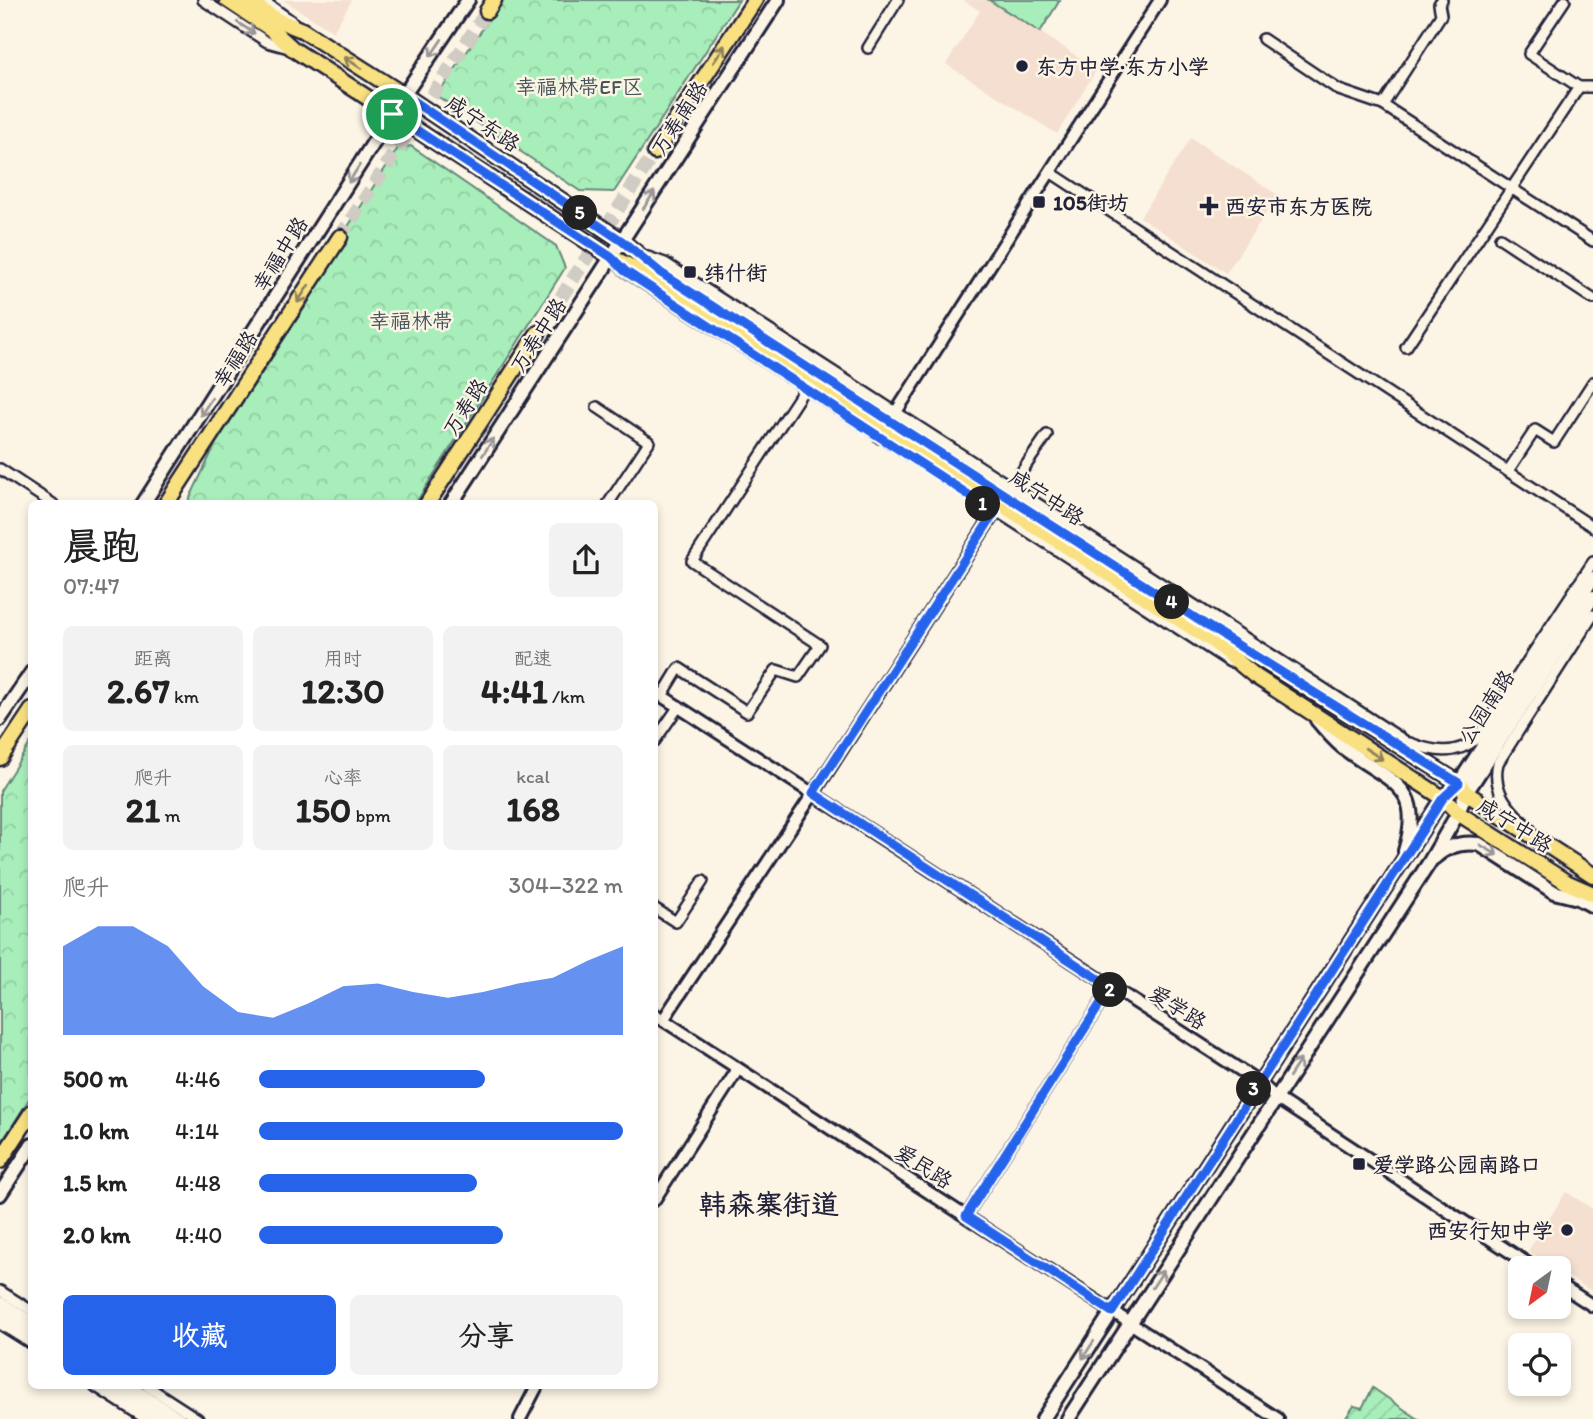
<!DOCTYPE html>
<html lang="zh">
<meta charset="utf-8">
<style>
body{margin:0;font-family:Itim,"LXGW WenKai TC",sans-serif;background:#f2f2f2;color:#222;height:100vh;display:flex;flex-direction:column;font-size:26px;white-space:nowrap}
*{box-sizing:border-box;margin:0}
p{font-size:23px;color:#767676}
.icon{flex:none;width:38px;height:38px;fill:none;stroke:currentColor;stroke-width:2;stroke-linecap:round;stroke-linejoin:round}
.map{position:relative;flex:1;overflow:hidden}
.panel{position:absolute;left:28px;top:500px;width:630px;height:889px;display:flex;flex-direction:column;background:#fff;border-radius:10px;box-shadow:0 4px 10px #0003}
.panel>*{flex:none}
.needle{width:46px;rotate:213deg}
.tools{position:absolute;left:1508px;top:1256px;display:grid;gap:14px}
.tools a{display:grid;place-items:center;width:63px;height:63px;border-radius:10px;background:#fff;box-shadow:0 4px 10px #0003;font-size:35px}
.pin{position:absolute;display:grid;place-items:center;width:60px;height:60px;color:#fff;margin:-30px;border:4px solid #fff;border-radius:50%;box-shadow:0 2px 7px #0007}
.km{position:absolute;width:35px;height:35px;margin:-18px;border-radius:50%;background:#222;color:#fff;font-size:19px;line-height:35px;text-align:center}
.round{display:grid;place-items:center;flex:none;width:74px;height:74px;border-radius:10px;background:#f2f2f2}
.summary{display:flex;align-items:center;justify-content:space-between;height:119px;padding:0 35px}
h1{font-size:38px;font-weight:700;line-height:52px}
.figures{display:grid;grid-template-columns:repeat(3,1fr);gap:10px;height:119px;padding:7px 35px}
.figures div{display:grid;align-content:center;border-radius:10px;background:#f2f2f2;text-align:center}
.figures b{font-size:35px;font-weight:700}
.figures small{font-size:19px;font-weight:400}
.figures p{font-size:19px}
.chart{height:196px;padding:14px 35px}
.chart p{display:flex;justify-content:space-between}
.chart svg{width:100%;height:126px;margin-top:7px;fill:#2563eb;opacity:.7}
.button{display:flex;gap:14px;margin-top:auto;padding:14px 35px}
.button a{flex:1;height:80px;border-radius:10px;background:#2563eb;color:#fff;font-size:28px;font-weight:700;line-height:80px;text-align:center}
.button a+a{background:#f2f2f2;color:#222}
ul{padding:0 35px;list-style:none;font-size:23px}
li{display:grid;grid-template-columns:112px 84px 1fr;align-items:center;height:52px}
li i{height:18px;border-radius:9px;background:#2563eb}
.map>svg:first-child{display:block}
.built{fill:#f5dfd1}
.park{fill:url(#park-crowns);stroke:#65887a;stroke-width:2}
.garden{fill:url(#garden-furrows);stroke:#65887a;stroke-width:2}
.pitch{fill:#a8eeba;stroke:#65887a;stroke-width:2}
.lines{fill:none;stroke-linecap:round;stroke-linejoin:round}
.primary-tunnel{stroke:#d0cbc3;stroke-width:14;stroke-dasharray:14 7;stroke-linecap:butt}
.minor-casing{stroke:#22223b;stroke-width:14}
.tertiary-casing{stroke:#22223b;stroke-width:16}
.secondary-casing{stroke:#22223b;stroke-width:18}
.primary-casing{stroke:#22223b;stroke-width:19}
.minor{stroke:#fcf5e5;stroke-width:9}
.tertiary{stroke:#fcf5e5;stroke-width:10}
.secondary{stroke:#fcf5e5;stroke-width:12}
.primary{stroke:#f9e181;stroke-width:14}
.oneway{stroke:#9a9698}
.oneway2{stroke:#8e825e}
.route-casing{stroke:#fff;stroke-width:14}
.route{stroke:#2563eb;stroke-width:9}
.poi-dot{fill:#22223b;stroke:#fcf5e5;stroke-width:2.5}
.labels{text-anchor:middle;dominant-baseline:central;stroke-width:5;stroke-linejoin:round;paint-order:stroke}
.poi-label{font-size:21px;font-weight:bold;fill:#22223b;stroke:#fcf5e5;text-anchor:start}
.park-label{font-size:21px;fill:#44555b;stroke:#fcf5e5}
.street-label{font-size:21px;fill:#22223b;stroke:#fcf5e5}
.district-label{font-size:28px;font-weight:bold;fill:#22223b;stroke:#fcf5e5}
</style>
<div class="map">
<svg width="1593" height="1419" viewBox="0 0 1593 1419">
<defs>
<pattern id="park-crowns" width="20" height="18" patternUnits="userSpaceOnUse" patternTransform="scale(1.75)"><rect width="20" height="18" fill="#a8eeba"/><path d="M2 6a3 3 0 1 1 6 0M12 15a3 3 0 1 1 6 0" fill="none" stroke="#90cca1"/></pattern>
<pattern id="garden-furrows" width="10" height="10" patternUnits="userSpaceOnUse" patternTransform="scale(1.75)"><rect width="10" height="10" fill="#a8eeba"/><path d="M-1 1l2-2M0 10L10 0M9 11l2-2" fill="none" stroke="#90cca1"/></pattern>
</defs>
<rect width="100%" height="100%" fill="#fcf5e5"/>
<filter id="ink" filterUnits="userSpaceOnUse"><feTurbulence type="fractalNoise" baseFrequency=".0143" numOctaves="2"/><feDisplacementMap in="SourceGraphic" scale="14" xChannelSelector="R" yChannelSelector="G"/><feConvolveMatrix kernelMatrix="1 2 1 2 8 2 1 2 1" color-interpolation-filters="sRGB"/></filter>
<g filter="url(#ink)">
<g class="built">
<path d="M 283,0 L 352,0 L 333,32 Z"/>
<path d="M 963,0 L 1060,0 L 1040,32 L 1097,69 L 1057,134 L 946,64 L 980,11 Z"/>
<path d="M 1191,138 L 1278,195 L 1226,273 L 1140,217 Z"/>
<path d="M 1566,1192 L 1593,1209 L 1593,1292 L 1559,1271 L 1559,1269 L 1528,1251 Z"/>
</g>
<g class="park">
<path d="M 502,0 L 739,0 L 614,192 L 580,191 L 437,96 Z"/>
<path d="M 411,146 L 556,246 L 565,268 L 415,504 L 187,504 L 216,443 L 309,301 L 307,291 L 398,148 Z"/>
<path d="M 31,742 L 31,1096 L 0,1145 L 0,791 Z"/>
</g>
<path class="garden" d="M 1373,1388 L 1418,1419 L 1345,1419 L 1354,1406 L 1362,1408 Z"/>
<path class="pitch" d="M 989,0 L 1060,0 L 1040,32 Z"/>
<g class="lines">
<g class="primary-tunnel">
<path d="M 340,237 L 487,11"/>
<path d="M 538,333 L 655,152"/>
</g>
<defs>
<g id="minor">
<path d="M 203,0 L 267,42 L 289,48"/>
<path d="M 262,0 L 293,22"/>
<path d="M 1565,0 L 1529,54 L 1579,87"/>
<path d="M 1263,39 L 1339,90 L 1383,105 L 1593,241"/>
<path d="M 868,48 L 898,0"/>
<path d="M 1383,105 L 1441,15 L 1439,4 L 1442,0"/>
<path d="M 1050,172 L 1593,527"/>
<path d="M 1500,238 L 1593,299"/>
<path d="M 648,257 L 665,263 L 1408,743 L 1414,751"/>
<path d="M 620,266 L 625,271 L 1230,662"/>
<path d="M 1406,347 L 1579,87 L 1593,87"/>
<path d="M 597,407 L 649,442 L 608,504"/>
<path d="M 0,469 L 53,504"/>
<path d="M 1508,471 L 1535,430 L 1554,442 L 1593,382"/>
<path d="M 1011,487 L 1047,435"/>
<path d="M 662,696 L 679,668 L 747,712 L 776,670 L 798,677 L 820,645 L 692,561 L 805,388"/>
<path d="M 654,742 L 679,706"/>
<path d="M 1410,743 C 1433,752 1456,756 1476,739 L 1593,562"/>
<path d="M 1530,829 C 1511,810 1491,792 1498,763 L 1593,615"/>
<path d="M 654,908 L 676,922 L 703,881"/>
<path d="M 966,1216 L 1111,987"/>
<path d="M 0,1291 L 32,1311"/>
<path d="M 0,1324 L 32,1344"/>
<path d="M 95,1386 L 146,1419"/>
<path d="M 147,1386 L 198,1419"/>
</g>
<g id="tertiary">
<path d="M 880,437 L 1160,0"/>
<path d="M 654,691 L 1259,1082 L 1276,1098 L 1536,1269"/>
<path d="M 654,1014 L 1278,1419"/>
<path d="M 663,1020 L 813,794 L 1011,487"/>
<path d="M 654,1200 L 738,1069"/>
<path d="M 1559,1284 L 1593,1306"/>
<path d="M 520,1419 L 537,1386"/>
</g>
<g id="secondary">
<path d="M 143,504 L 404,95 L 468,0"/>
<path d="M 451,504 L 778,0"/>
<path d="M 0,719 L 32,672"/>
<path d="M 1317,720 C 1327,731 1336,743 1348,751 C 1391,783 1425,786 1405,851"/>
<path d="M 1434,858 C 1446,846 1462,842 1479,844 L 1554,892 L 1578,898 L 1593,906"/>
<path d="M 0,1194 L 32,1145"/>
<path d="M 0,1303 L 32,1323"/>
<path d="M 0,1314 L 32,1334"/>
<path d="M 111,1386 L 162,1419"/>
<path d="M 128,1386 L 179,1419"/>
<path d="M 1043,1419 L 1443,798 L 1459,783 L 1593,578"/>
<path d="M 1068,1419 L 1429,863 L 1458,813 L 1466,793 L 1593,597"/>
</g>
<g id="primary">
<path d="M 227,0 L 271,29 L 293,49 L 611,257 L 646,274 L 1214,642 L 1255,676 L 1443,798 L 1458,813 L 1568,883 L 1593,894"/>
<path d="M 246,0 L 277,20 L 302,30 L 404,95 L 622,241 L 661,273 L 1217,632 L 1459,783 L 1466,793 L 1593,875"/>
<path d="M 487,11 L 494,0"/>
<path d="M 655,152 L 755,0"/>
<path d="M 166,504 L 340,237"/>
<path d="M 427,504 L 538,333"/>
<path d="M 0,758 L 32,710"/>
<path d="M 0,1161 L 32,1112"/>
</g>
</defs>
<use href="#minor" class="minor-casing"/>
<use href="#tertiary" class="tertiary-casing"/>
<use href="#secondary" class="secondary-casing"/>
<use href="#primary" class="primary-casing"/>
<use href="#minor" class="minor"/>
<use href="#tertiary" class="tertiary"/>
<use href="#secondary" class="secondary"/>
<use href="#primary" class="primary"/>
</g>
<defs><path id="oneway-shaft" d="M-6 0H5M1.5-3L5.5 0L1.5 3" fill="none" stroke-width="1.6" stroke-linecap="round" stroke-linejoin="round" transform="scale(1.75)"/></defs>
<g class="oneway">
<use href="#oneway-shaft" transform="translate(246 28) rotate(33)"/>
<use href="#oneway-shaft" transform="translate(436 48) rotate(124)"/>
<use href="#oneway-shaft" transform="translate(354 174) rotate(122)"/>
<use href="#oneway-shaft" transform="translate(649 200) rotate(-57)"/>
<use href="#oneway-shaft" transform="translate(206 407) rotate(123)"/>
<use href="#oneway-shaft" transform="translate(488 447) rotate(-57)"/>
<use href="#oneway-shaft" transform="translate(1489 850) rotate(31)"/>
<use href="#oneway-shaft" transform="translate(1295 1068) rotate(-57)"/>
<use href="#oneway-shaft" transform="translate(1158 1279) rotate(-57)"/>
<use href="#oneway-shaft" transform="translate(1088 1350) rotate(123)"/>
</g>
<g class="oneway2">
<use href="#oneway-shaft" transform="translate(719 54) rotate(-57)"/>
<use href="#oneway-shaft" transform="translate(353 63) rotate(-147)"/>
<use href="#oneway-shaft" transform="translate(303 294) rotate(123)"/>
<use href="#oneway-shaft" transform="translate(1374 754) rotate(33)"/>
</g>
</g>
<g class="lines" filter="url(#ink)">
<defs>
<path id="route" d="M 404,95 L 622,241 L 661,273 L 1217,632 L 1459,783 L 1443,798 L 1112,1312 L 966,1216 L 1111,987 L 813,793 L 995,512 L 625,271 L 611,257 L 392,114 Z"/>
</defs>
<use href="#route" class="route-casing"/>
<use href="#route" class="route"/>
</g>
<g class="poi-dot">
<circle cx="1022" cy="66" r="7"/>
<rect x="1032" y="195" width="14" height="14" rx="3.5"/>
<path d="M1205.5 195.5h7v7h7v7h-7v7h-7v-7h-7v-7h7z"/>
<rect x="683" y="265" width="14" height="14" rx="3.5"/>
<rect x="1352" y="1157" width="14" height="14" rx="3.5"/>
<circle cx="1567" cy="1230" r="7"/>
</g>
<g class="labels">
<g class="poi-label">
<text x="1036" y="66">东方中学·东方小学</text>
<text x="1053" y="202">105街坊</text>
<text x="1225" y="206">西安市东方医院</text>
<text x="704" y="272">纬什街</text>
<text x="1373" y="1164">爱学路公园南路口</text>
<text x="1553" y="1230" text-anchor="end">西安行知中学</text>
</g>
<g class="park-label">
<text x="579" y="86">幸福林带EF区</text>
<text x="411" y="320">幸福林带</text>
</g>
<g class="street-label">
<text transform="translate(679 118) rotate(-57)">万寿南路</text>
<text transform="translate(483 123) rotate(34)">咸宁东路</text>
<text transform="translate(280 254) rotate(-58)">幸福中路</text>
<text transform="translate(538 335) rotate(-57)">万寿中路</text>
<text transform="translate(235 359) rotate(-57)">幸福路</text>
<text transform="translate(465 407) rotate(-57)">万寿路</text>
<text transform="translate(1047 497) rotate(33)">咸宁中路</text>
<text transform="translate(1486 707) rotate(-57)">公园南路</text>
<text transform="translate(1515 825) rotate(32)">咸宁中路</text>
<text transform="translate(1178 1007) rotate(33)">爱学路</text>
<text transform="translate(924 1166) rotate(33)">爱民路</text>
</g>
<g class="district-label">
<text x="769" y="1204">韩森寨街道</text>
</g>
</g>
</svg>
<div class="tools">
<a><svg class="needle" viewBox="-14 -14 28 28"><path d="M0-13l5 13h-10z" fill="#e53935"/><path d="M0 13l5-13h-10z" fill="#767676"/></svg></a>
<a><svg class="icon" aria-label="locate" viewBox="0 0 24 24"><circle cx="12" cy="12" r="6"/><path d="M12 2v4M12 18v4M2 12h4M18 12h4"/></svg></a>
</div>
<div class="pin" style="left:392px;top:114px;background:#1e9e55"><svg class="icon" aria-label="arrive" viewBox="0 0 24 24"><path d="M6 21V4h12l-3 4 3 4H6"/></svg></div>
<b class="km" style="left:983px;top:504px">1</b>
<b class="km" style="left:1110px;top:990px">2</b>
<b class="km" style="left:1254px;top:1089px">3</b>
<b class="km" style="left:1172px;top:602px">4</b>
<b class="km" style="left:580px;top:213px">5</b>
<section class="panel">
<div class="summary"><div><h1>晨跑</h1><p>07:47</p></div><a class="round"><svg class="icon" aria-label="share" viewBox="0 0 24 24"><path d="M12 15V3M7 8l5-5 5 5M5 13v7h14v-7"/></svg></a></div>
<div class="figures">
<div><p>距离</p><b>2.67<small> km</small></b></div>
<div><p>用时</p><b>12:30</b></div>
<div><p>配速</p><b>4:41<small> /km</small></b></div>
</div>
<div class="figures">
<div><p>爬升</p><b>21<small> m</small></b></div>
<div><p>心率</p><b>150<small> bpm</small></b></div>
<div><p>kcal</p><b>168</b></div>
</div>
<div class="chart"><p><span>爬升</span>304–322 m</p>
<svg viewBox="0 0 160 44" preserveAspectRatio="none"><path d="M0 44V13L10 6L20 6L30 13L40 27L50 36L60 38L70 33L80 27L90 26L100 29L110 31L120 29L130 26L140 24L150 18L160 13V44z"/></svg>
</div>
<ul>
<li><b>500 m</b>4:46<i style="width:62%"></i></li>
<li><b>1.0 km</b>4:14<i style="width:100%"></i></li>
<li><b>1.5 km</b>4:48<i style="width:60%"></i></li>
<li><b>2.0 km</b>4:40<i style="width:67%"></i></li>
</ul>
<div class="button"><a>收藏</a><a>分享</a></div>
</section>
</div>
